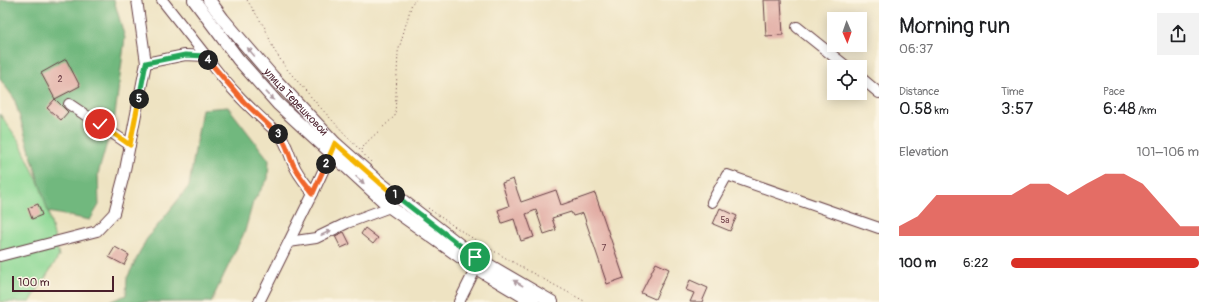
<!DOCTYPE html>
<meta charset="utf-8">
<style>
body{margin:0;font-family:Pangolin,sans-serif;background:#f2f2f2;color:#202124;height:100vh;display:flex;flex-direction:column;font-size:15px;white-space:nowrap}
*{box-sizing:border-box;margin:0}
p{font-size:13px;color:#757577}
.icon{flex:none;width:22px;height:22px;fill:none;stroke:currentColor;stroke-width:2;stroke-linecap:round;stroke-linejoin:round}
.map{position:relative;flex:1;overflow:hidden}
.drawer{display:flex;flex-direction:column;background:#fff;width:340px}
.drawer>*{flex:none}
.needle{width:26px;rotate:178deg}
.controls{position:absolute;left:827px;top:12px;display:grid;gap:8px}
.controls a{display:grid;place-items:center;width:40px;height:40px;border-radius:0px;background:#fff;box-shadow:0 2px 10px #0003;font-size:20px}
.scale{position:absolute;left:12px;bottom:10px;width:102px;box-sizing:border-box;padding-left:4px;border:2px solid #4a1f2b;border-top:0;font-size:11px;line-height:14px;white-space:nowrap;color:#4a1f2b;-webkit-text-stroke:3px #fcf5e5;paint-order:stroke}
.pin{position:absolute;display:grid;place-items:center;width:34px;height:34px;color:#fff;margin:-17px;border:2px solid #fff;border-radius:50%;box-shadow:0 1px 4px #0007}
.km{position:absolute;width:20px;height:20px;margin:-10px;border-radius:50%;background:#222;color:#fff;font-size:11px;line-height:20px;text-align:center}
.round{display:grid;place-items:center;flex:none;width:42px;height:42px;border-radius:0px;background:#f2f2f2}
.head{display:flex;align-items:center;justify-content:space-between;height:68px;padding:0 20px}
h1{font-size:22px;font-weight:600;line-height:30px}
.metrics{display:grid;grid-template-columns:repeat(3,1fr);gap:6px;height:68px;padding:4px 20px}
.metrics div{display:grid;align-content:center}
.metrics b{font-size:17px;font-weight:600}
.metrics small{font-size:11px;font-weight:400}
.metrics p{font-size:11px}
.chart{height:112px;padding:8px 20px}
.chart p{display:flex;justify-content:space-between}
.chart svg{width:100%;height:72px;margin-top:4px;fill:#d93025;opacity:.7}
ul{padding:0 20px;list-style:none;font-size:13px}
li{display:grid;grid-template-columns:64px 48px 1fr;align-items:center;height:30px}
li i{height:10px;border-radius:5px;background:#d93025}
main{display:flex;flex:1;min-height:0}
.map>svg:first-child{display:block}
.green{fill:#8cd894;stroke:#6b7c60}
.forest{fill:#71b87e;stroke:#5e6c54}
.building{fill:#e2ada5}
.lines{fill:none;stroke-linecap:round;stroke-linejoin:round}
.minor-casing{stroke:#633c42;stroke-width:12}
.major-casing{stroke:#633c42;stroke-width:14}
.path{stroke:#633c42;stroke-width:1;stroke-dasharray:1 3;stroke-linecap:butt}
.minor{stroke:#fff;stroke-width:10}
.major{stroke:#fff;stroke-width:12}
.oneway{fill:#ae9aa0}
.split-1-casing{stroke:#fff;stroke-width:8}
.split-2-casing{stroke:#fff;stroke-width:8}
.split-3-casing{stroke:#fff;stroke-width:8}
.split-4-casing{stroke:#fff;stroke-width:8}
.split-5-casing{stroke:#fff;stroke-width:8}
.split-6-casing{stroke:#fff;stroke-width:8}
.split-1{stroke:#22a559;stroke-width:5}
.split-2{stroke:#f5b400;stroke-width:5}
.split-3{stroke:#f0652b;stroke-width:5}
.split-4{stroke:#f0652b;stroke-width:5}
.split-5{stroke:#22a559;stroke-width:5}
.split-6{stroke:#f5b400;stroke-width:5}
.labels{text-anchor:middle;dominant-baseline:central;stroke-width:3;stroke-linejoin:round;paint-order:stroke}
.number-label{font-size:9px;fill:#70424a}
.street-label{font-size:11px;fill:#4a1f2b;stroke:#fcf5e5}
</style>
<main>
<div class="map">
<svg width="879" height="302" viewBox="0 0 879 302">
<rect width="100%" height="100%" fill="#fcf5e5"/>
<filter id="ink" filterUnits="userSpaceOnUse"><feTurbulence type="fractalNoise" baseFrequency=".025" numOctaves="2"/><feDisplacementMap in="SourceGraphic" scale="8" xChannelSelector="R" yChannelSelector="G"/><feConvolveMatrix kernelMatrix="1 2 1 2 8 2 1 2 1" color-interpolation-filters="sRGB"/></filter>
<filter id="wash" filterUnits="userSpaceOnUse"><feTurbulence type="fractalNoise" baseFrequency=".012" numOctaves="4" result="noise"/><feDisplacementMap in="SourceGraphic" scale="16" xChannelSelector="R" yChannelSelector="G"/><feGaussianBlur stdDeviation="0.9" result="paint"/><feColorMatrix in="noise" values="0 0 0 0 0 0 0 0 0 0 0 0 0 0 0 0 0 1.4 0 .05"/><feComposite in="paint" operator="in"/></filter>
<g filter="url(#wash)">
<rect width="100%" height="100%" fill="#eee3c2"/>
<path class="green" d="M 0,114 L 19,141 L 44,194 L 59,256 L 30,302 L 0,302 Z"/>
<g class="forest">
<path d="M 0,0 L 114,0 L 125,38 L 115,115 L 98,174 L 99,205 L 90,220 L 48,212 L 14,98 L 0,79 Z"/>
<path d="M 228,107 L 269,160 L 268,179 L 253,202 L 245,231 L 211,302 L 110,302 L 126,295 L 127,278 L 146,240 L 189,186 L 202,109 Z"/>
</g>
<g id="blocks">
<g class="building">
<path d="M 764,0 L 781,0 L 783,35 L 766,36 Z"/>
<path d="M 66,59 L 80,86 L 55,99 L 41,73 Z"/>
<path d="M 55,99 L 68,112 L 61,120 L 47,108 Z"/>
<path d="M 513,179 L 521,202 L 556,190 L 561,205 L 595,193 L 624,278 L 607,284 L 583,213 L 573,216 L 571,212 L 552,218 L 556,230 L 544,234 L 536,210 L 526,214 L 534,237 L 521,241 L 514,219 L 502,223 L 498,210 L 509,206 L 502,183 Z"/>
<path d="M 38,204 L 42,215 L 32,219 L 28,208 Z"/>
<path d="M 720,208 L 737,216 L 730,231 L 713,224 Z"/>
<path d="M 365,228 L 378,238 L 373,244 L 361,234 Z"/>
<path d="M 344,232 L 350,244 L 341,248 L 335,236 Z"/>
<path d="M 115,247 L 129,255 L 124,265 L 109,257 Z"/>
<path d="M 656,263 L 669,269 L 655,299 L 641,293 Z"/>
<path d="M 690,280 L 708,288 L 702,302 L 690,302 L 694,293 L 686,290 Z"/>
</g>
</g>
</g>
<g filter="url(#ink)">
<use href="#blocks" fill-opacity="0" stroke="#633c42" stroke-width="1"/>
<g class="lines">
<defs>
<g id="minor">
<path d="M 162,0 L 206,56"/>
<path d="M 797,27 L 847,67"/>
<path d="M 146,63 L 185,55 L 206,56 C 227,87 254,112 281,136 C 287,145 289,154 293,163 C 297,174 306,184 313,193"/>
<path d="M 860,77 L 879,93"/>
<path d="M 69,104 L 130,145"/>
<path d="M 712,202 L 727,175 L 879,228"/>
<path d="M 289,242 L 316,238 L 347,223 L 390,207"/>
<path d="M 0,256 L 97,231 L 114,213 L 124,175 L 146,63 L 137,0"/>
<path d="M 259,302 L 313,193 L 334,147"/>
<path d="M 459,302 L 476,268"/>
</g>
<g id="major">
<path d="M 194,0 L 238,59 L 278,104 L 390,207 L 476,268 L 533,302"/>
<path id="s1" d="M 209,0 L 223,19 L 272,76 L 335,143 L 380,183 L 475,257 L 552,302"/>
</g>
</defs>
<use href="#minor" class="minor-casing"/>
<use href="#major" class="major-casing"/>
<g class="path">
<path d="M 247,0 L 265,28 L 274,50 L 286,68 L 319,106 L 371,162"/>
<path d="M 361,150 L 367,142 L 395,116 L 398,52 L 412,3 L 416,0"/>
<path d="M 428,208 C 477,244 532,273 586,302"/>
</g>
<use href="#minor" class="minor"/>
<use href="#major" class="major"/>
</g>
<defs><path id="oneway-solid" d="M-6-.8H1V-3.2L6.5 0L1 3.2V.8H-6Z"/></defs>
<g class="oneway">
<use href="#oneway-solid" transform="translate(251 52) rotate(-130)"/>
<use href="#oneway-solid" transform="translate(270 96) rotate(47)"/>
<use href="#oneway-solid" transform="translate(360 180) rotate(42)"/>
<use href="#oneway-solid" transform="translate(326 233) rotate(-25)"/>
<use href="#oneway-solid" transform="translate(518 283) rotate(-150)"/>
</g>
</g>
<g class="lines" filter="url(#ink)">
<defs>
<path id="split-1" d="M 395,195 L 475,257"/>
<path id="split-2" d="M 326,164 L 335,143 L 380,183 L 395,195"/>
<path id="split-3" d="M 278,134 C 287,142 288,153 293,164 C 298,175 306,184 313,193 L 326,164"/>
<path id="split-4" d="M 208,60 L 244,102 L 278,134"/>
<path id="split-5" d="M 139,99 L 146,63 L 185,55 L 206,56 L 208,60"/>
<path id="split-6" d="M 100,124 L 130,145 L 139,99"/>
</defs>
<use href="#split-1" class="split-1-casing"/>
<use href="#split-2" class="split-2-casing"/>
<use href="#split-3" class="split-3-casing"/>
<use href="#split-4" class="split-4-casing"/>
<use href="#split-5" class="split-5-casing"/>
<use href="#split-6" class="split-6-casing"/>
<use href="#split-1" class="split-1"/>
<use href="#split-2" class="split-2"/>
<use href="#split-3" class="split-3"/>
<use href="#split-4" class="split-4"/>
<use href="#split-5" class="split-5"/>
<use href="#split-6" class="split-6"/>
</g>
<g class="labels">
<g class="number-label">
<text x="60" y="79">2</text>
<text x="725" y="220">5а</text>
<text x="604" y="248">7</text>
</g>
<g class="street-label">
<text stroke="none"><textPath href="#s1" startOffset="134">улица Терешковой</textPath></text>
</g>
</g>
</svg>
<div class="controls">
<a><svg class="needle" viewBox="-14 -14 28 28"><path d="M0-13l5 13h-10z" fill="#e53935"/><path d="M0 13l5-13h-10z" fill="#757577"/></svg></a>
<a><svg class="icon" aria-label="locate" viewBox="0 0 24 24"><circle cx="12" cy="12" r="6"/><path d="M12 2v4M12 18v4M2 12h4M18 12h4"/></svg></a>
</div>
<div class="scale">100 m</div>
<div class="pin" style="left:475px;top:257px;background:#1e9e55"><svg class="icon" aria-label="arrive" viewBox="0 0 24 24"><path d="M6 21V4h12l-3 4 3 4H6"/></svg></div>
<div class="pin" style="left:100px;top:124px;background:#d93025"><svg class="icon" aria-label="check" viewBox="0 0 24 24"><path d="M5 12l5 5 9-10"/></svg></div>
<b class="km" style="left:395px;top:195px">1</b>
<b class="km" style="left:326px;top:164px">2</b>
<b class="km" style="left:278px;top:134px">3</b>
<b class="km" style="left:208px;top:60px">4</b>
<b class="km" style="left:139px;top:99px">5</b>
</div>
<section class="drawer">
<div class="head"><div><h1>Morning run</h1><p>06:37</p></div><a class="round"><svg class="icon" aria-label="share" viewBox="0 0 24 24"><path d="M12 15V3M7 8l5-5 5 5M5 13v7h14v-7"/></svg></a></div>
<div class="metrics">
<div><p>Distance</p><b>0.58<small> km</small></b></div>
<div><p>Time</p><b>3:57</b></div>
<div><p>Pace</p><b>6:48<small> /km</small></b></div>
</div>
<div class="chart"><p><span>Elevation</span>101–106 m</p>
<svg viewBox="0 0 160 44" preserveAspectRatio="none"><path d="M0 44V38L10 32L20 19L30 19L40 19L50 19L60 19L70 12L80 12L90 19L100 12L110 6L120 6L130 12L140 25L150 38L160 38V44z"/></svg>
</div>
<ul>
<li><b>100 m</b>6:22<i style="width:100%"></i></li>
</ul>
</section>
</main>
